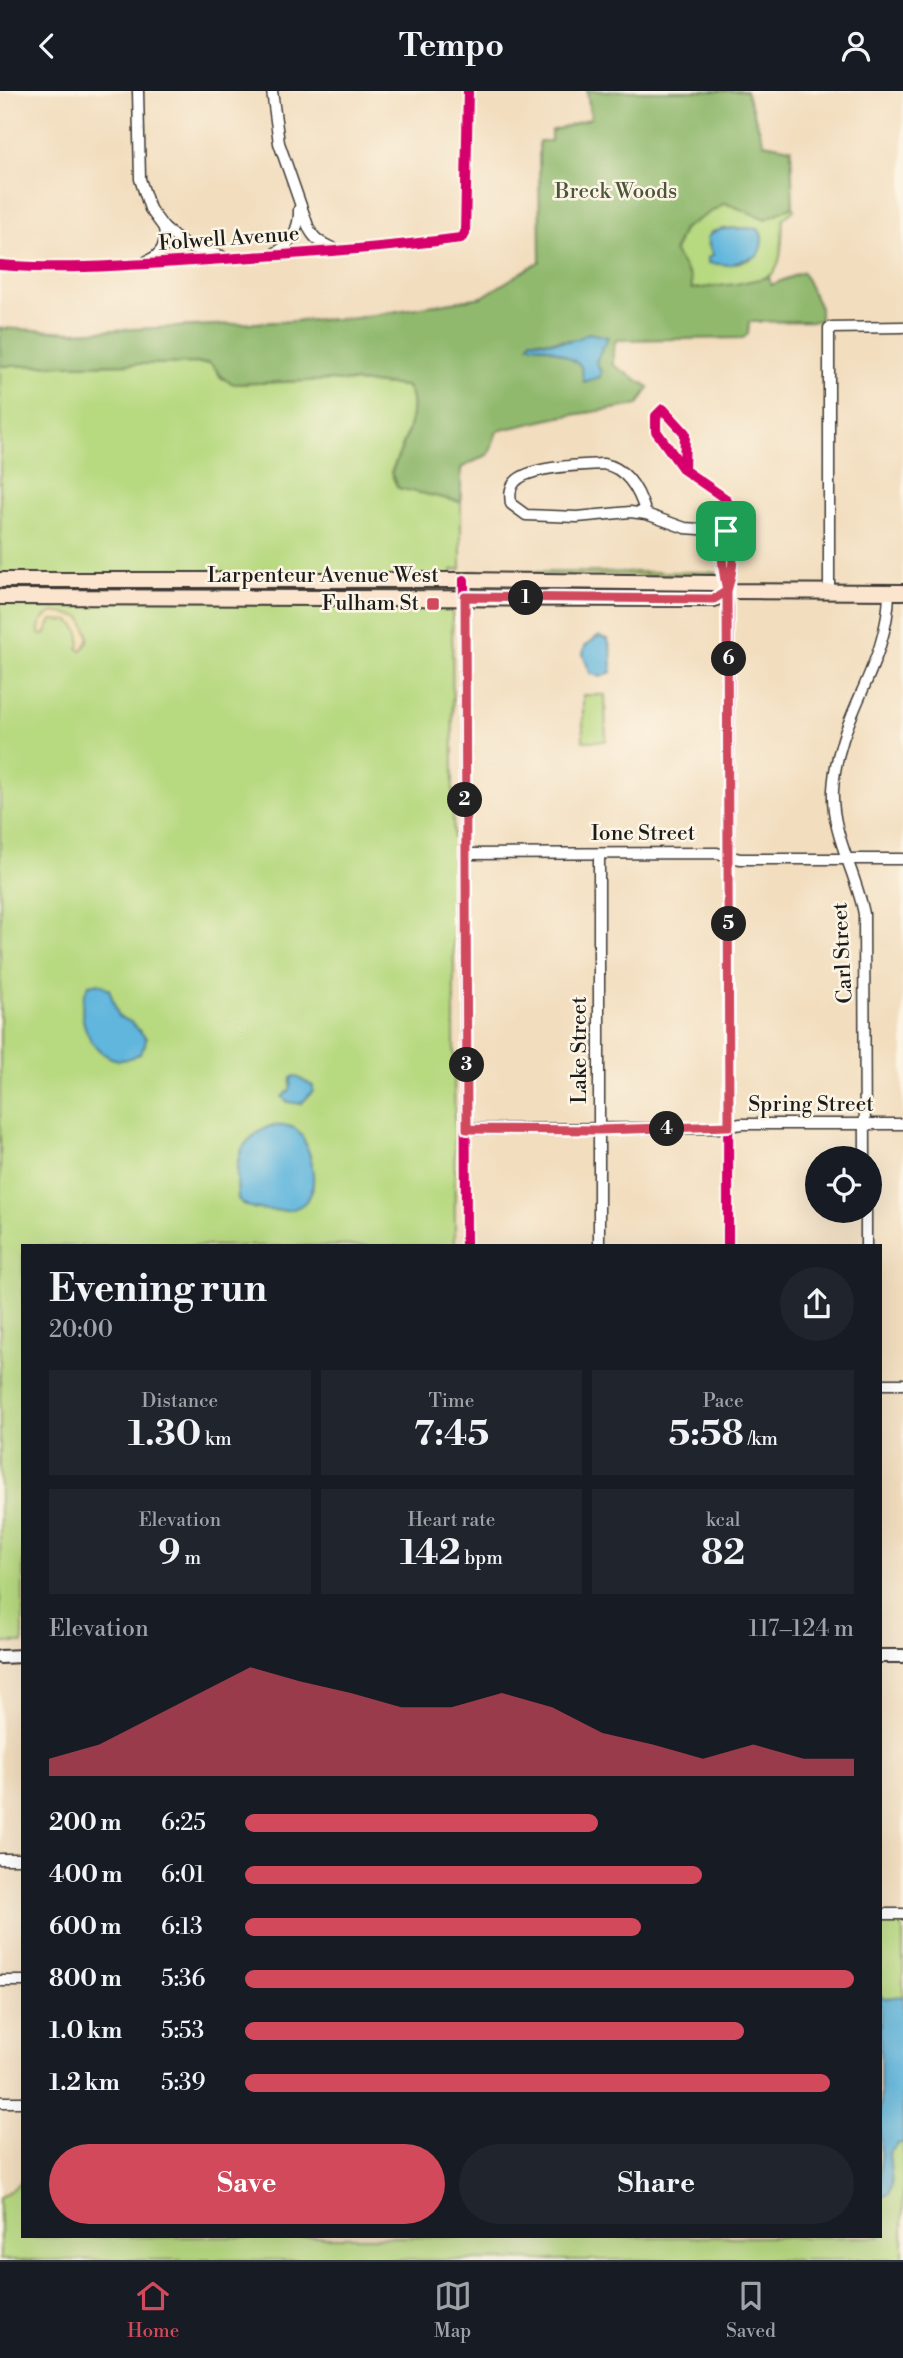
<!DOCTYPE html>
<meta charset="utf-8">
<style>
body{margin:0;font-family:"Libre Bodoni",serif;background:#20242c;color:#f1f3f6;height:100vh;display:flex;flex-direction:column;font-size:26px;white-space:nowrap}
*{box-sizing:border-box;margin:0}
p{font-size:23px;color:#9ea1a6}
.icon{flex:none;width:38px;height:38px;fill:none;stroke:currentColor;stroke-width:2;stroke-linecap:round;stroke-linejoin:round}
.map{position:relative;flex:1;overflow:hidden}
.side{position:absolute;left:21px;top:1153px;width:861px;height:994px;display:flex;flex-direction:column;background:#171b24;border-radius:0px;box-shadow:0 7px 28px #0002}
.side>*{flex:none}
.controls{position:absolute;left:805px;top:1055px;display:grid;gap:14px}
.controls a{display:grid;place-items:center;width:77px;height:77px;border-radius:50%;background:#171b24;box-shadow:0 7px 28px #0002;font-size:35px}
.pin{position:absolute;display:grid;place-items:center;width:60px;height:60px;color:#fff;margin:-30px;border-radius:14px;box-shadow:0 4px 10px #0006}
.km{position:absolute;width:35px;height:35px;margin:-18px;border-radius:50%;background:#222;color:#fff;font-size:19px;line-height:35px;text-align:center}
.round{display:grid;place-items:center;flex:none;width:74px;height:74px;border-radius:37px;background:#20242c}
.summary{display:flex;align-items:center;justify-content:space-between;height:119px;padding:0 28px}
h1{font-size:38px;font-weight:800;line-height:52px}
.figures{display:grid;grid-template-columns:repeat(3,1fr);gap:10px;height:119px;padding:7px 28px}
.figures div{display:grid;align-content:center;border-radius:0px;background:#20242c;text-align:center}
.figures b{font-size:35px;font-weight:800}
.figures small{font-size:19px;font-weight:400}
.figures p{font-size:19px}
.chart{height:196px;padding:14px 28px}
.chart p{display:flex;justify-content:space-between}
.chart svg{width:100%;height:126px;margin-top:7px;fill:#d1495b;opacity:.7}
.primary-button{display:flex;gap:14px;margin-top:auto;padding:14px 28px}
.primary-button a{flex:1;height:80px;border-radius:42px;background:#d1495b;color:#fff;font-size:28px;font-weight:800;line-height:80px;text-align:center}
.primary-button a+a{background:#20242c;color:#f1f3f6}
ul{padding:0 28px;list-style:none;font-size:23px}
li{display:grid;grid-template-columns:112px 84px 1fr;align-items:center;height:52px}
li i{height:18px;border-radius:9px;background:#d1495b}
header{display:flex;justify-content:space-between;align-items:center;height:91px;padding:0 28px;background:#171b24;font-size:32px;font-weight:800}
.tab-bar{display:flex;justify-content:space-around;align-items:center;height:98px;border-top:2px solid #363941;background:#171b24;font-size:19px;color:#9ea1a6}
.tab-bar a{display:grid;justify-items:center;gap:4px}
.tab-bar .selected{color:#d1495b}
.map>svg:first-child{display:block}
.green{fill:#b7d980;stroke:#6a7a4e;stroke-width:2;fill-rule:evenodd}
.forest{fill:#91b96e;stroke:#566a45;stroke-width:2;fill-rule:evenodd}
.sand{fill:#eeda9e;stroke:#857b5d;stroke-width:2}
.water{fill:#61b6dd;stroke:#3e697c;stroke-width:2}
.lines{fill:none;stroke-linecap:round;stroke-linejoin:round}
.minor-casing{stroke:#3c3934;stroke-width:13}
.tertiary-casing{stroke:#3c3934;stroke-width:16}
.secondary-casing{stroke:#3c3934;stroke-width:18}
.minor{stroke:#fff;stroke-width:10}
.tertiary{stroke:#fff;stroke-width:12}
.secondary{stroke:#fbe5cf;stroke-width:14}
.cycleway-casing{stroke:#fcf5e5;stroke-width:15}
.cycleway{stroke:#d6006c;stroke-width:10}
.route-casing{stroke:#fff;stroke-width:14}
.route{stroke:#d1495b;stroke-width:9}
.poi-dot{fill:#d1495b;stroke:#fcf5e5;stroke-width:2.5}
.labels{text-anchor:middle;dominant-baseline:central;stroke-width:5;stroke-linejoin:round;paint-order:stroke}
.park-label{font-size:21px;fill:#4a553a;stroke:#fcf5e5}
.street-label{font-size:21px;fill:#1c1c1c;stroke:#fcf5e5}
.poi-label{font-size:21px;fill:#1c1c1c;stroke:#fcf5e5;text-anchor:end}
</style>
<header><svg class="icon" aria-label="back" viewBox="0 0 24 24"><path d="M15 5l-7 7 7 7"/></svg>Tempo<svg class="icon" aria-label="person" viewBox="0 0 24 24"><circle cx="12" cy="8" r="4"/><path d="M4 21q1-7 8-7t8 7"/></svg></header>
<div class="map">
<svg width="903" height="2169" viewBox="0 0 903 2169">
<rect width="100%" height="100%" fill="#fcf5e5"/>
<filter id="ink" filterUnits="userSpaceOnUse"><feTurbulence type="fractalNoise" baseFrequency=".0143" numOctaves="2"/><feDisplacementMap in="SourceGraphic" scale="14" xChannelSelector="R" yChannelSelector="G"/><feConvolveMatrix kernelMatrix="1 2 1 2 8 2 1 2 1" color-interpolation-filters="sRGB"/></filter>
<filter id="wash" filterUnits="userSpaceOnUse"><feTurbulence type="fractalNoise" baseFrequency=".00686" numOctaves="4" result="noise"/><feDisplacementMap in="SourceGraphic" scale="28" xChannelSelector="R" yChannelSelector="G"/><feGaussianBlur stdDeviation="1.57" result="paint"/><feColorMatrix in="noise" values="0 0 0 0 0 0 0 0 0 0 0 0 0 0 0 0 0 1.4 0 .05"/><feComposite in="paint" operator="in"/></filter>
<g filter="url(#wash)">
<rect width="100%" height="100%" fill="#f2ddbe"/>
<g class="green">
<path d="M 725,112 L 766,128 L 793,115 L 794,119 L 783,128 C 782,143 783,164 776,178 C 768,195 710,197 692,198 L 689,186 L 674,161 L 683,138 ZM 753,137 L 758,138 C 766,150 759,157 751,168 C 736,172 720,178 708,167 L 713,164 L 708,152 L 711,141 L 723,138 Z"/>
<path d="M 209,272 L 215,277 L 221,287 L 235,293 L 330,289 L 406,295 C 424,315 400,361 391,381 L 398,397 L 461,411 L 461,478 L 452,479 L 455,1155 L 23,1155 L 23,1552 L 0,1552 L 0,275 Z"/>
<path d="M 469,481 L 716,481 L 717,482 L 711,485 L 469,483 Z"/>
<path d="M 583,604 L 605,604 L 606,650 L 583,650 Z"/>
<path d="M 880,1828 L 903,1828 L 903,2169 L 0,2169 L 0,2107 L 23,2089 L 23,2146 L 880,2146 Z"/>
</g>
<path class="forest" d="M 587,0 L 746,0 L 764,52 L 791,57 L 793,115 L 766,128 L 725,112 L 683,138 L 674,161 L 691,187 L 692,198 L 736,193 L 769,186 L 771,194 L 803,181 L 820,217 L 820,230 L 749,231 L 748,243 L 743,247 L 616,249 L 613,260 L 613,274 L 649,296 L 638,314 L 559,326 L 497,340 L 489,363 L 461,377 L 461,411 L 398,397 L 391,382 C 400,361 424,315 406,295 L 330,289 L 235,293 C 221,290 220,280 209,272 L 0,275 L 0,237 L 73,241 L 356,227 L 482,206 L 540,170 L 539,50 L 551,50 L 551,40 L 591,27 ZM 607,247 L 596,270 L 599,278 L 581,275 L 569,266 L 543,254 L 529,254 L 531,249 L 549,250 Z"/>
<path class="sand" d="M 55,521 L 81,526 C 86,541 95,545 81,560 L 78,558 C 83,547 79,538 70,530 L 52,529 L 45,544 L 39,543 C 38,532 44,524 55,521 Z"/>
<g class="water">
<path d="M 753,137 L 758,138 C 765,146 762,156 757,165 L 729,174 L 708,172 L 708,167 L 713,164 L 707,147 C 716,134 739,138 753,137 Z"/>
<path d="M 588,242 L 608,246 L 596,270 L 601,281 L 600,286 L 584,291 L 581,275 C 565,263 548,254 529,254 L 531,249 C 549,251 573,254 588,242 Z"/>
<path d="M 598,545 L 607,548 C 612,557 613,571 611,581 L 601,586 L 590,582 L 583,563 L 585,555 Z"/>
<path d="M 99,892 L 109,898 L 119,926 L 131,931 L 146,947 L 145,954 L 140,963 C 134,965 126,970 119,969 C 88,964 72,919 89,894 Z"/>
<path d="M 295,985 L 313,995 L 313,1000 L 301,1013 L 288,1011 L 282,1006 L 290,999 L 291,987 Z"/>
<path d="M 270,1035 C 278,1035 289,1033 296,1038 C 310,1050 320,1094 307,1109 C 298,1121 281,1120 267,1119 C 256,1118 246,1117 238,1108 C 236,1073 233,1052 270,1035 Z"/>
<path d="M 880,1903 L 884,1907 L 903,1905 L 903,2052 L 899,2052 L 889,2062 L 892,2093 L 889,2103 L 880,2107 Z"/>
</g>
</g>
<g filter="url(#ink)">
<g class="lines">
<defs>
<g id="minor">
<path d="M 138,0 L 140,88 L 150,118 L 164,137 L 186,155 L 222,165"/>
<path d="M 272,0 L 279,52 L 308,135 C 313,148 322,153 335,158"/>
<path d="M 271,164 C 290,156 300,138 299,118"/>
<path d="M 147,170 C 162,164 167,153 164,137"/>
<path d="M 0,174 C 70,180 139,173 209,169 C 293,163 377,158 461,147 L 465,143 L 468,0"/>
<path d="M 603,373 C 628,377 640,402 646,423 L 630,421 L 577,426 L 526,424 L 511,413 C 510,405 509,398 515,391 C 529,375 583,374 603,373 Z"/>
<path d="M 684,379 L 656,340 L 656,325 L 663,318 L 685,342 L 684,379 L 726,408 C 734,423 726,435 722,451 C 718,472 727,496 729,517 L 728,1155"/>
<path d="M 646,423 L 685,437 L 727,440"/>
<path d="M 727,440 C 736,458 733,476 728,496"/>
<path d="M 464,489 L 466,1155"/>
<path d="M 829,500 L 829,237 L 903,236"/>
<path d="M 466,763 L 717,762 L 740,768 L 903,768"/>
<path d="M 467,1038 L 718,1037 L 741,1033 L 903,1033"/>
<path d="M 865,1068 L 864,823 C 856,781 831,743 833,699 C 837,624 888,577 889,501"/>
<path d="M 866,1120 L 866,1155"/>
<path d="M 599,1155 L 599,763"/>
<path d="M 880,1293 L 903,1293"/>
<path d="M 0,1768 L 23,1768"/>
<path d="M 880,1823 L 903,1823"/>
<path d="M 0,1890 L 23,1890"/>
<path d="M 0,2011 L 23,2011"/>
</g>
<g id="tertiary">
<path d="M 880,1565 L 903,1565"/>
<path d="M 0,1566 L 23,1565"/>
</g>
<g id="secondary">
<path d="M 0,489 L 464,489 L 714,492 L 727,500 L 903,501"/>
<path d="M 0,506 L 714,508 L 727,500"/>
</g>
</defs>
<use href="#minor" class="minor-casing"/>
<use href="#tertiary" class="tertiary-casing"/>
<use href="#secondary" class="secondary-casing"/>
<use href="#minor" class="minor"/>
<use href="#tertiary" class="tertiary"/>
<use href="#secondary" class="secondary"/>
<defs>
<g id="cycleway">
<path d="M 0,174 C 70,180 139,173 209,169 C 293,163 377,158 461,147 L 465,143 L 468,0"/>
<path d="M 684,379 L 656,340 L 656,325 L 663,318 L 685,342 L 684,379 L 726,408 C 734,423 726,435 722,451 C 718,472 727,496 729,517 L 728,1155"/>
<path d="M 464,489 L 466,1155"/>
</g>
</defs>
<use href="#cycleway" class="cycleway-casing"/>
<use href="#cycleway" class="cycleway"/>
</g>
</g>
<g class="lines" filter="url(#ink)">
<defs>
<path id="route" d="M 726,440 C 719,460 723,479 727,500 L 714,508 L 465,506 L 467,1038 L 599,1039 L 729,1035 L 727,500 C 733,479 737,459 726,440"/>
</defs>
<use href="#route" class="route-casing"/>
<use href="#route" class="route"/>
</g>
<rect class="poi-dot" x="426" y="506" width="14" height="14" rx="3.5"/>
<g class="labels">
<g class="park-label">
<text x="616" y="101">Breck Woods</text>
</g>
<g class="street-label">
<text transform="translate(229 148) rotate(-4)">Folwell Avenue</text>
<text x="323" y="485">Larpenteur Avenue West</text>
<text x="643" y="743">Ione Street</text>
<text transform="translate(843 862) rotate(-93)">Carl Street</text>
<text transform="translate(580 959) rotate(-90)">Lake Street</text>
<text x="811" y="1014">Spring Street</text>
</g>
<g class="poi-label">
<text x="419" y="513">Fulham St</text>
</g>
</g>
</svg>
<div class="controls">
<a><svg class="icon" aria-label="locate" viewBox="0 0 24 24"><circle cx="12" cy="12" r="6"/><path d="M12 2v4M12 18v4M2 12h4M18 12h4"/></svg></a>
</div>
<div class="pin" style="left:726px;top:440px;background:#1e9e55"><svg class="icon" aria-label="arrive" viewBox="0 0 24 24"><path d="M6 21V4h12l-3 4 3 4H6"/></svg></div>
<b class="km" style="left:526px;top:507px">1</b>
<b class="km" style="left:465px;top:709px">2</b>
<b class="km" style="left:467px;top:974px">3</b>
<b class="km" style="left:667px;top:1038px">4</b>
<b class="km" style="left:729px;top:833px">5</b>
<b class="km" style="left:729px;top:568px">6</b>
<section class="side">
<div class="summary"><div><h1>Evening run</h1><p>20:00</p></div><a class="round"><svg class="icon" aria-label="share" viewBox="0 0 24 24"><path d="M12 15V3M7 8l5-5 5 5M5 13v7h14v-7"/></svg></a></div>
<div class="figures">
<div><p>Distance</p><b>1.30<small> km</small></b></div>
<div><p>Time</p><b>7:45</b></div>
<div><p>Pace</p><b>5:58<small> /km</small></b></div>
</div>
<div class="figures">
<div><p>Elevation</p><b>9<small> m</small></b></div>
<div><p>Heart rate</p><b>142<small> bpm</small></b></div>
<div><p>kcal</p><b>82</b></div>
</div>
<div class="chart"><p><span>Elevation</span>117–124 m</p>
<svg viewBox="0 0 160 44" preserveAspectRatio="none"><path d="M0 44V38L10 33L20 24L30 15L40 6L50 11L60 15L70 20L80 20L90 15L100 20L110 29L120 33L130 38L140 33L150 38L160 38V44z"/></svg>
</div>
<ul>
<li><b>200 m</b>6:25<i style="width:58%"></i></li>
<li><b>400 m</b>6:01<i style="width:75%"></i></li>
<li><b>600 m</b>6:13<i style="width:65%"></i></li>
<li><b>800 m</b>5:36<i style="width:100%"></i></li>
<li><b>1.0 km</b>5:53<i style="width:82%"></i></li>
<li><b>1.2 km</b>5:39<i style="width:96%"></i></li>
</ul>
<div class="primary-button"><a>Save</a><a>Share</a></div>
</section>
</div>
<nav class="tab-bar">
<a class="selected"><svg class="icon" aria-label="home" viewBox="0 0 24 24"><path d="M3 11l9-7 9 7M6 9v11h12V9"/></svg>Home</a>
<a><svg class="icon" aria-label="map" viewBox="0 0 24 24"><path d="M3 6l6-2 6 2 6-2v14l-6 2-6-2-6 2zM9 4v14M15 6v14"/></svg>Map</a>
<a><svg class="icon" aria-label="saved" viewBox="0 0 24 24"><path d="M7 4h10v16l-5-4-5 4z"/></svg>Saved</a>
</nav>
